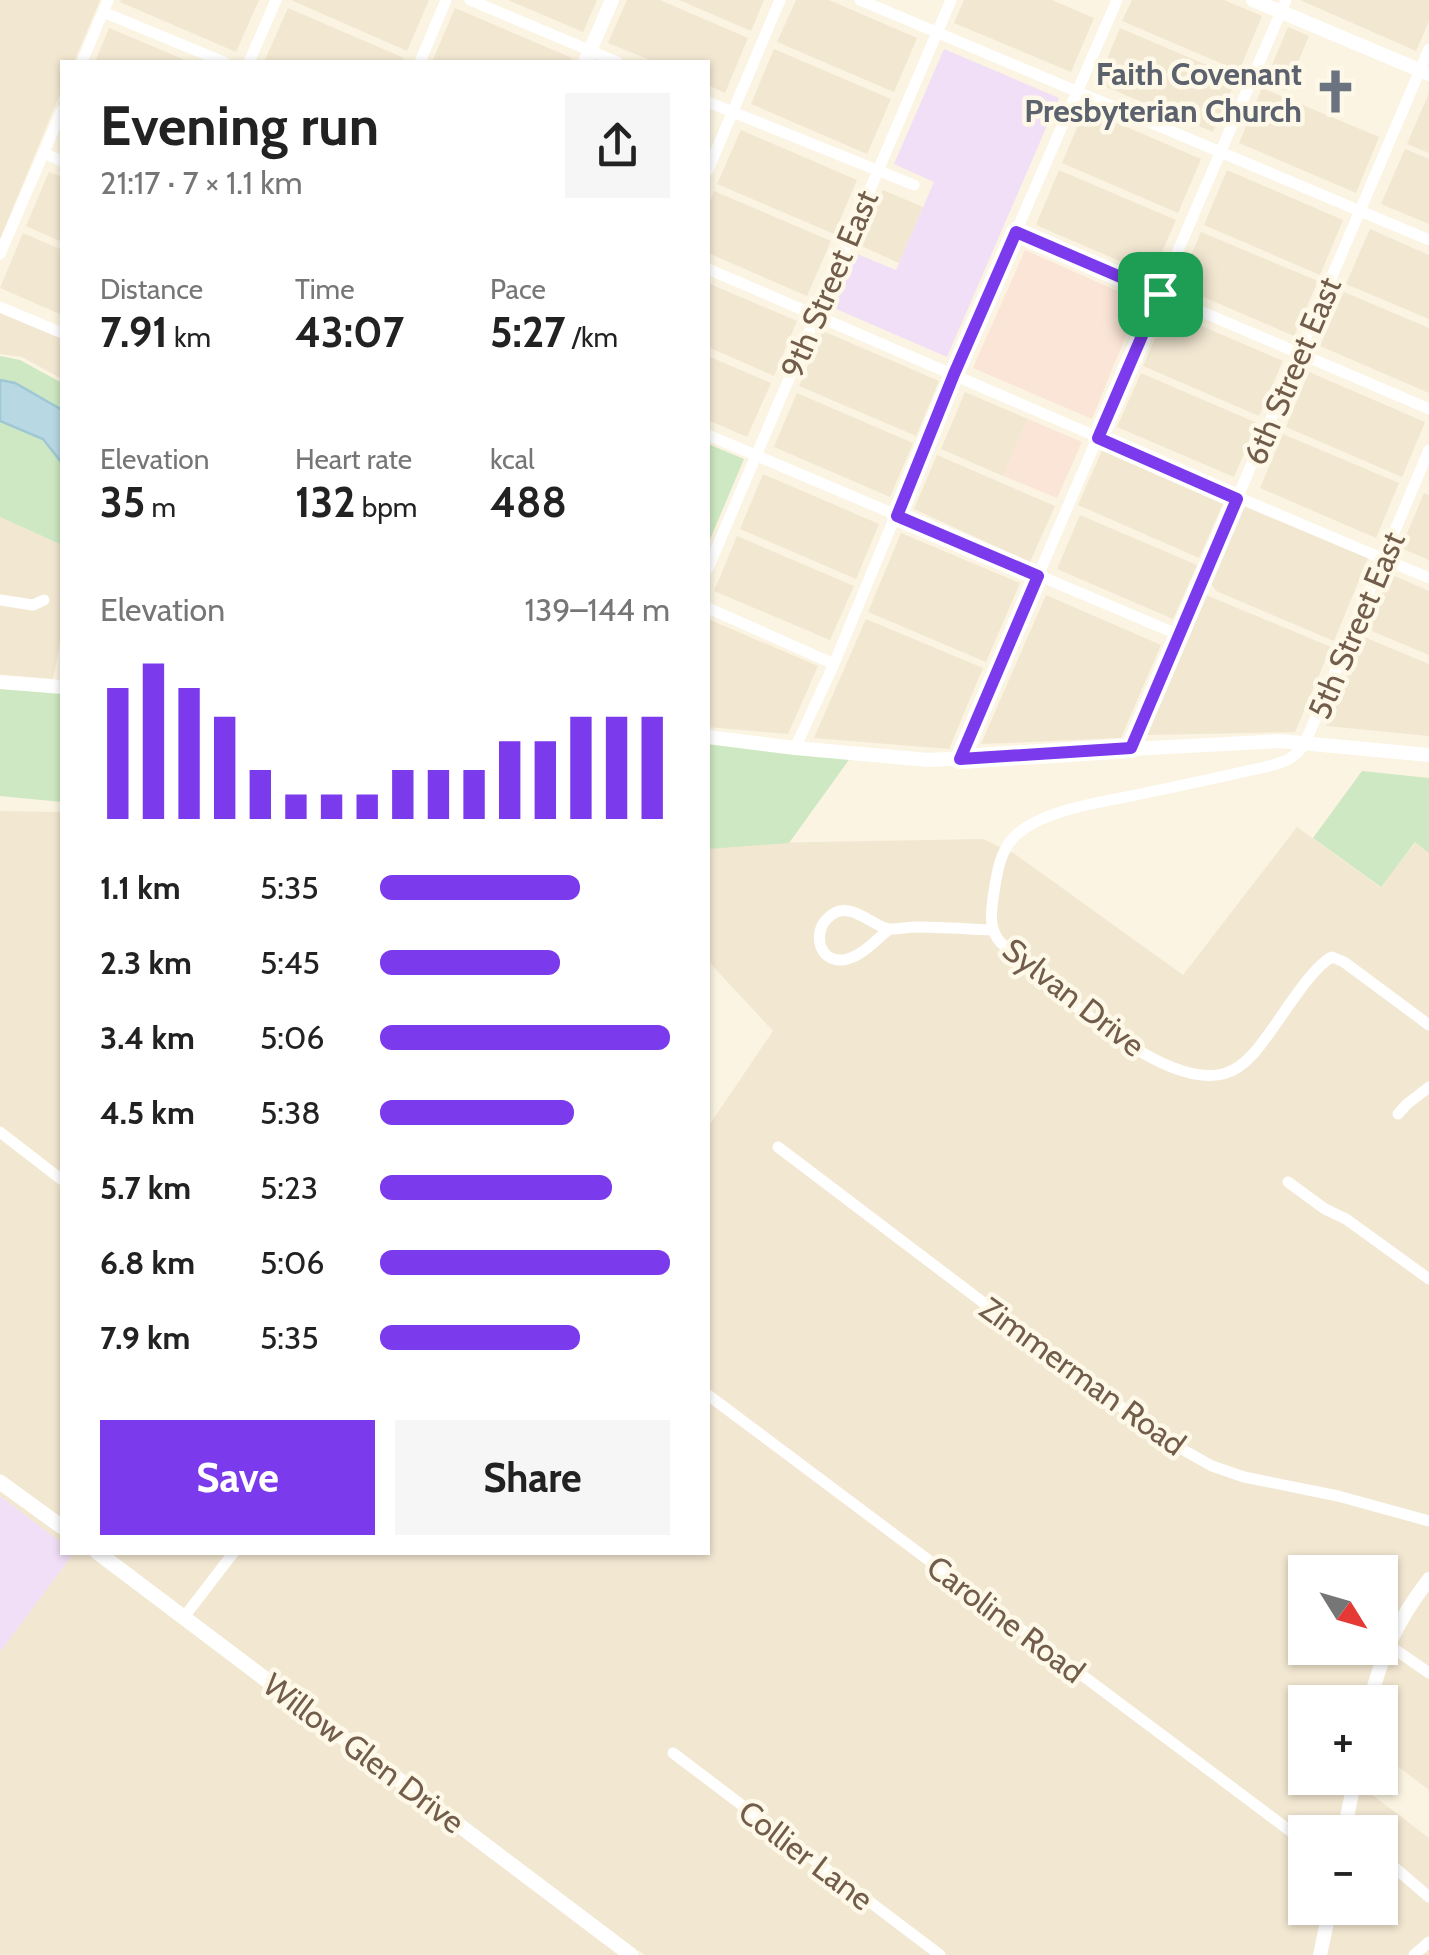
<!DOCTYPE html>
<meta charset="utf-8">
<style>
body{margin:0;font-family:Cabin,sans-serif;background:#f6f6f6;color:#222;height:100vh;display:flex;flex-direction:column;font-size:38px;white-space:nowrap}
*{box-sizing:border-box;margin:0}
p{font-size:32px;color:#767676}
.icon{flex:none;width:55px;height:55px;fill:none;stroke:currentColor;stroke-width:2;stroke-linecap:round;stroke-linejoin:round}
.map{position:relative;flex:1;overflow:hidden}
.sheet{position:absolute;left:60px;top:60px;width:650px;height:1495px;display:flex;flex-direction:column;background:#fff;border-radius:0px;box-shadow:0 2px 8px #0004}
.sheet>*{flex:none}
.needle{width:65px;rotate:127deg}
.buttons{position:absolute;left:1288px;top:1555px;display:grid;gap:20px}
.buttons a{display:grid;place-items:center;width:110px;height:110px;border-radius:0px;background:#fff;box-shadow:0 2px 8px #0004;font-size:50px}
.pin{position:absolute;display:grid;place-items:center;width:85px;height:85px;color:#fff;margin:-42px;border-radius:20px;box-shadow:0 5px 15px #0006}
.round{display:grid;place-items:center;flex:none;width:105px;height:105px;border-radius:0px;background:#f6f6f6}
.summary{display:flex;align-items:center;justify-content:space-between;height:170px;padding:0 40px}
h1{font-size:55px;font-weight:700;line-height:75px}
.metrics{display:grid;grid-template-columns:repeat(3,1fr);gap:15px;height:170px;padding:10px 40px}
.metrics div{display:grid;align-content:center}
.metrics b{font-size:42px;font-weight:700}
.metrics small{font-size:28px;font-weight:400}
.metrics p{font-size:28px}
.chart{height:280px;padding:20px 40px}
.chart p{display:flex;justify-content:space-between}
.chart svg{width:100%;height:180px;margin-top:10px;stroke:#7c3aed;stroke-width:6}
.cta{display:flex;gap:20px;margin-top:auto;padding:20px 40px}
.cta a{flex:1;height:115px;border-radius:0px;background:#7c3aed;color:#fff;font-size:40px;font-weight:700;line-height:115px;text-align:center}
.cta a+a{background:#f6f6f6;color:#222}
ul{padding:0 40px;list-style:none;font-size:32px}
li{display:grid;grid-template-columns:160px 120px 1fr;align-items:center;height:75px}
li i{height:25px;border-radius:12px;background:#7c3aed}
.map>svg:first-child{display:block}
.residential{fill:#f2e7d1;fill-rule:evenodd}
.commercial{fill:#fbe5d6}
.education{fill:#f1dff7}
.green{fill:#cde8c2}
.water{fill:#b8d9e4;stroke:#9fc7d5;stroke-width:2.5}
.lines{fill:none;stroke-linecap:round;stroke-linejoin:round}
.minor{stroke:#fff;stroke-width:11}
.tertiary{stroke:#fff;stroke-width:14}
.secondary{stroke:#fff;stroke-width:15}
.route-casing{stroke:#fff;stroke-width:20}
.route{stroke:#7c3aed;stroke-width:12}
.labels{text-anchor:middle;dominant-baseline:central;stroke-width:9;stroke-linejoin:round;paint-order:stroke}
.worship-label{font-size:32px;font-weight:bold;fill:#5b616d;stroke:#fef8e8;text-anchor:end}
.street-label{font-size:32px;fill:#725c4a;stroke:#fef8e8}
</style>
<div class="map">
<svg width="1429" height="1955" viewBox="0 0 1429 1955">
<rect width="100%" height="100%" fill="#fbf4e2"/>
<g class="residential">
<path d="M 0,0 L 100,0 L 74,62 L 62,62 L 62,89 L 0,239 Z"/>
<path d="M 121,0 L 259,0 L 236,52 L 120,2 Z"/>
<path d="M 291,0 L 429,0 L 407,51 Z"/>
<path d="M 508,0 L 597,0 L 583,32 Z"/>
<path d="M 627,0 L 660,0 L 748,38 L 725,93 L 708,85 L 708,62 L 655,62 L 608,43 Z"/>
<path d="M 679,0 L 764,0 L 751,31 Z"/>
<path d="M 796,0 L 829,0 L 917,38 L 894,92 L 777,42 Z"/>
<path d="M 964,0 L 1052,0 L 1094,18 L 1071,72 L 954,23 Z"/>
<path d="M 1132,0 L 1224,0 L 1262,16 L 1239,71 L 1122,21 Z"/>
<path d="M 1300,0 L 1429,0 L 1429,21 L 1416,51 Z"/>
<path d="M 288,8 L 404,58 L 402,62 L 264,62 Z"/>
<path d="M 455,8 L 572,58 L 570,62 L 432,62 Z"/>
<path d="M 1288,27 L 1309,36 L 1286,91 L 1265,82 Z"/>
<path d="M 109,28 L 190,62 L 95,62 Z"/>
<path d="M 1120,28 L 1237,78 L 1213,132 L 1097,83 Z"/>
<path d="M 774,49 L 891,99 L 867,154 L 751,104 Z"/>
<path d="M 1262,88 L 1379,137 L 1356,193 L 1239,143 Z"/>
<path d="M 1429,93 L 1429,153 L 1407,144 Z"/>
<path d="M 1085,109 L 1201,159 L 1178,213 L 1062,163 Z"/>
<path d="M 741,130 L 857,180 L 834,234 L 717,184 Z"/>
<path d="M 1405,149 L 1429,159 L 1429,224 L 1381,204 Z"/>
<path d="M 1059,170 L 1176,220 L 1152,275 L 1036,225 Z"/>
<path d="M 1227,170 L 1343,220 L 1320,275 L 1204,225 Z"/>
<path d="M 49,172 L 62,177 L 62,242 L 26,226 Z"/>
<path d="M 883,190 L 923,207 L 899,263 L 859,245 Z"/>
<path d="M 714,191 L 831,241 L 807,296 L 708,253 L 708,207 Z"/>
<path d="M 1370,229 L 1429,255 L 1429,319 L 1346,284 Z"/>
<path d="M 1201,232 L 1318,281 L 1294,336 L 1178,286 Z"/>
<path d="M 23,233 L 62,250 L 62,315 L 0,288 Z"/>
<path d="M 708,283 L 797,321 L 774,376 L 708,347 Z"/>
<path d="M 1344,292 L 1429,328 L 1429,393 L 1320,346 Z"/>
<path d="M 0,310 L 62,336 L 62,379 L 22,357 L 0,354 Z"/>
<path d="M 1167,311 L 1283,361 L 1259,416 L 1143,366 Z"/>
<path d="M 823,331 L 939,381 L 916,436 L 799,386 Z"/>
<path d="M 708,356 L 771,383 L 747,437 L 708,420 Z"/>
<path d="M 1309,372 L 1425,422 L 1402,477 L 1286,427 Z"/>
<path d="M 1141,373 L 1257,423 L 1234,477 L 1117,427 Z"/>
<path d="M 965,392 L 1028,419 L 1003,476 L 941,449 Z"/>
<path d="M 797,393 L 913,443 L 890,497 L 774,447 Z"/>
<path d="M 1283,434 L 1399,483 L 1376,538 L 1260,488 Z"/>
<path d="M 1104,446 L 1225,499 L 1199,558 L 1078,505 Z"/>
<path d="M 937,455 L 1055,506 L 1030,562 L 914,509 Z"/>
<path d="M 763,474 L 879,524 L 856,579 L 740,529 Z"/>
<path d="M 1424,493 L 1429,495 L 1429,560 L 1401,548 Z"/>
<path d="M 1243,506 L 1368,558 L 1334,641 L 1216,591 L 1211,584 Z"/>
<path d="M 1080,515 L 1197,565 L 1173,619 L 1057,569 Z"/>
<path d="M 0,517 L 62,545 L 62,633 L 53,679 L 0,675 Z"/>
<path d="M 901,533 L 1020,583 L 986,662 L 868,612 Z"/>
<path d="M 737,536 L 854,586 L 830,640 L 714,591 Z"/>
<path d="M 1390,574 L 1429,591 L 1429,655 L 1367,629 Z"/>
<path d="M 1046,595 L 1161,645 L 1121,738 L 981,744 Z"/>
<path d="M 1206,595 L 1331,647 L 1295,732 L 1146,735 Z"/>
<path d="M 708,619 L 818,666 L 788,734 L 708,727 Z"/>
<path d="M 866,619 L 983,668 L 949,749 L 814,738 Z"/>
<path d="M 1364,637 L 1429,664 L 1429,736 L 1326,726 Z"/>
<path d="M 0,811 L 62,812 L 62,1543 L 0,1496 Z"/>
<path d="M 1297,827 L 1380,887 L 1416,842 L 1429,853 L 1429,1790 L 1380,1753 L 1380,1702 L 1305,1702 L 1305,1778 L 1364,1778 L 1362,1787 L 1429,1838 L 1429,1955 L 645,1955 L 638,1950 L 634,1955 L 0,1955 L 0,1652 L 74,1553 L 708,1552 L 708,1127 L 773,1031 L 708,961 L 708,847 L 757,843 L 983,839 L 1015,854 L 1183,975 ZM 1305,1572 L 1380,1572 L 1380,1648 L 1305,1648 ZM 1305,1832 L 1380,1832 L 1380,1908 L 1305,1908 Z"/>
</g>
<g class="commercial">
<path d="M 1025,250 L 1140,301 L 1092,419 L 973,368 Z"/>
<path d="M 1028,419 L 1082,442 L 1057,498 L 1003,476 Z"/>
</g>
<g class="education">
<path d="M 944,49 L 1059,98 L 947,357 L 834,308 L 857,254 L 896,270 L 934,182 L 894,164 Z"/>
<path d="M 0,1496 L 62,1543 L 62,1552 L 74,1553 L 0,1652 Z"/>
</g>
<g class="green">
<path d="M 0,356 L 20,360 L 62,383 L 62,545 L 0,517 Z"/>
<path d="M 708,444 L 744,459 L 708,544 Z"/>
<path d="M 0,688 L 62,693 L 62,802 L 0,796 Z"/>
<path d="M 708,742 L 851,757 L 789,843 L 708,849 Z"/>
<path d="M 1362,771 L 1429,778 L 1429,853 L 1415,842 L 1381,887 L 1313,838 Z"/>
</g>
<path class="water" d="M 0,380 L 15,383 L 62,410 L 62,463 L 43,439 L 0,421 Z"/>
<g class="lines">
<g class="minor">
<path d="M 470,0 L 617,62"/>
<path d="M 860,0 L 1429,240"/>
<path d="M 103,12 L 224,62"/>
<path d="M 82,62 L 108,0"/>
<path d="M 249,62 L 276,0"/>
<path d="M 420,62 L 446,0"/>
<path d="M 708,102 L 914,185"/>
<path d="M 45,154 L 62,161"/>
<path d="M 708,170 L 780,0"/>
<path d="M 1016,232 L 1429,409"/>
<path d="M 0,254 L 62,110"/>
<path d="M 708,269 C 948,372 1187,477 1429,578"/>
<path d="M 0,307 L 62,333"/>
<path d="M 708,435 L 1179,635"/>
<path d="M 1429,450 L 1305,743 C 1294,760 1284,762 1265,767 C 1225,776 1185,785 1145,793 C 1107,802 1044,808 1015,836 C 1000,851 997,872 994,892 C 991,911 988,929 1001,943 C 1048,981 1159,1090 1223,1074 C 1235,1071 1246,1062 1254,1053 C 1275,1030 1308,969 1332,957 L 1344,962 L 1429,1025"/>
<path d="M 708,568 L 951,0"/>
<path d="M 0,600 L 33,605 L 44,600"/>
<path d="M 708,608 L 834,664"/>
<path d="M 1131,747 L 1429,49"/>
<path d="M 795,748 L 834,664 L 954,374 L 1117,0"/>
<path d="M 959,759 L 1286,0"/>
<path d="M 888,930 C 876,940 860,958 843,960 C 818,962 812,931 829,917 C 847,900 867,921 885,928 C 894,931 905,927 915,927 C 941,927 966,929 992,930"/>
<path d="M 1398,1114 L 1407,1104 L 1429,1087"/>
<path d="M 0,1132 L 62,1180"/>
<path d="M 778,1147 L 1162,1438 L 1212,1466 L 1244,1477 L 1338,1496 L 1429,1521"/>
<path d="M 1288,1182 L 1325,1209 L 1346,1219 L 1429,1279"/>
<path d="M 708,1395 L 1305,1842"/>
<path d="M 184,1617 L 234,1552"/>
<path d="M 1387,1644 L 1429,1673"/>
<path d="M 673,1753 L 940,1955"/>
<path d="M 1380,1855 L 1429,1897"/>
<path d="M 1414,1955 L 1429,1942"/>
</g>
<g class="tertiary">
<path d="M 1253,0 L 1429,74"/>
<path d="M 585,62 L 612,0"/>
<path d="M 0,682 L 62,687"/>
<path d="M 708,737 L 795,748 L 928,760 L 1280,741 L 1429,755"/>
<path d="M 1370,1702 C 1381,1655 1399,1618 1429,1579"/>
<path d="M 1344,1832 L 1355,1778"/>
<path d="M 1320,1955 L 1330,1908"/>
</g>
<g class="secondary">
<path d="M 0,1482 L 62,1527"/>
<path d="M 97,1552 L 631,1955"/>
</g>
</g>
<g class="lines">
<defs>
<path id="route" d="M 1016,232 L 1160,294 L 1098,438 L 1237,499 L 1131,748 L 960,759 L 1038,576 L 897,516 L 954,374 Z"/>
</defs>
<use href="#route" class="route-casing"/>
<use href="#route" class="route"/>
</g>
<defs>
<symbol id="church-bare" viewBox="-9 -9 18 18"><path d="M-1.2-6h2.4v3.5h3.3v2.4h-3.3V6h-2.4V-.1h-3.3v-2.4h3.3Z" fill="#6b7280" stroke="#fef8e8" stroke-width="2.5" paint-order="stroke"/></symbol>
</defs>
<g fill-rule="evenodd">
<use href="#church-bare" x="1304" y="60" width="63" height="63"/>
</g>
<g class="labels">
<g class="worship-label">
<text x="1302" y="73">Faith Covenant<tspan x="1302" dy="37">Presbyterian Church</tspan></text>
</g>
<g class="street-label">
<text transform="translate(829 284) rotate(-67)">9th Street East</text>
<text transform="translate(1292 371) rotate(-67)">6th Street East</text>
<text transform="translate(1356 625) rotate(-67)">5th Street East</text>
<text transform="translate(1074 997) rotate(38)">Sylvan Drive</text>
<text transform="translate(1083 1376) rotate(36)">Zimmerman Road</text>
<text transform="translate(1006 1619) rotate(37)">Caroline Road</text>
<text transform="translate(364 1753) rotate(37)">Willow Glen Drive</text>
<text transform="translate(806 1855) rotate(37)">Collier Lane</text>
</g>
</g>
</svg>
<div class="buttons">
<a><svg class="needle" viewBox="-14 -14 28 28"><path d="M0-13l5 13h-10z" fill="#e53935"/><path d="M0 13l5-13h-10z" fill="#767676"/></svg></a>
<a>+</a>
<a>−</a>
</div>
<div class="pin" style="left:1160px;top:294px;background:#1e9e55"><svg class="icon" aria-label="arrive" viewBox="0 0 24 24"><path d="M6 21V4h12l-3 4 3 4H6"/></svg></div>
<section class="sheet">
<div class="summary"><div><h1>Evening run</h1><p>21:17 · 7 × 1.1 km</p></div><a class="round"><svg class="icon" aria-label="share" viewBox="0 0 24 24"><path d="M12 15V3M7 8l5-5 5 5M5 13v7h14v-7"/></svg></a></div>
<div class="metrics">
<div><p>Distance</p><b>7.91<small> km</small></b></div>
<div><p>Time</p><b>43:07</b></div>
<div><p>Pace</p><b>5:27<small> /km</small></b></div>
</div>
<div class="metrics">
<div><p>Elevation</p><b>35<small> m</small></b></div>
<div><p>Heart rate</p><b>132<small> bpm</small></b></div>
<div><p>kcal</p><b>488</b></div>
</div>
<div class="chart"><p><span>Elevation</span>139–144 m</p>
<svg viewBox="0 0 160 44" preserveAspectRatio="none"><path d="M5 44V12M15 44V6M25 44V12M35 44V19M45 44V32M55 44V38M65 44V38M75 44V38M85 44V32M95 44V32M105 44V32M115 44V25M125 44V25M135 44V19M145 44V19M155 44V19"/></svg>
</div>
<ul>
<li><b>1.1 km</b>5:35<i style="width:69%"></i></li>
<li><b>2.3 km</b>5:45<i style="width:62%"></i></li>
<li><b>3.4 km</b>5:06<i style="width:100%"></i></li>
<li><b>4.5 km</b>5:38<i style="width:67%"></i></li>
<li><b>5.7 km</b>5:23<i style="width:80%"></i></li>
<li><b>6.8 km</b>5:06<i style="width:100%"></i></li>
<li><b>7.9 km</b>5:35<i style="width:69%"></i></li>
</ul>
<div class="cta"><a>Save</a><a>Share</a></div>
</section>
</div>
